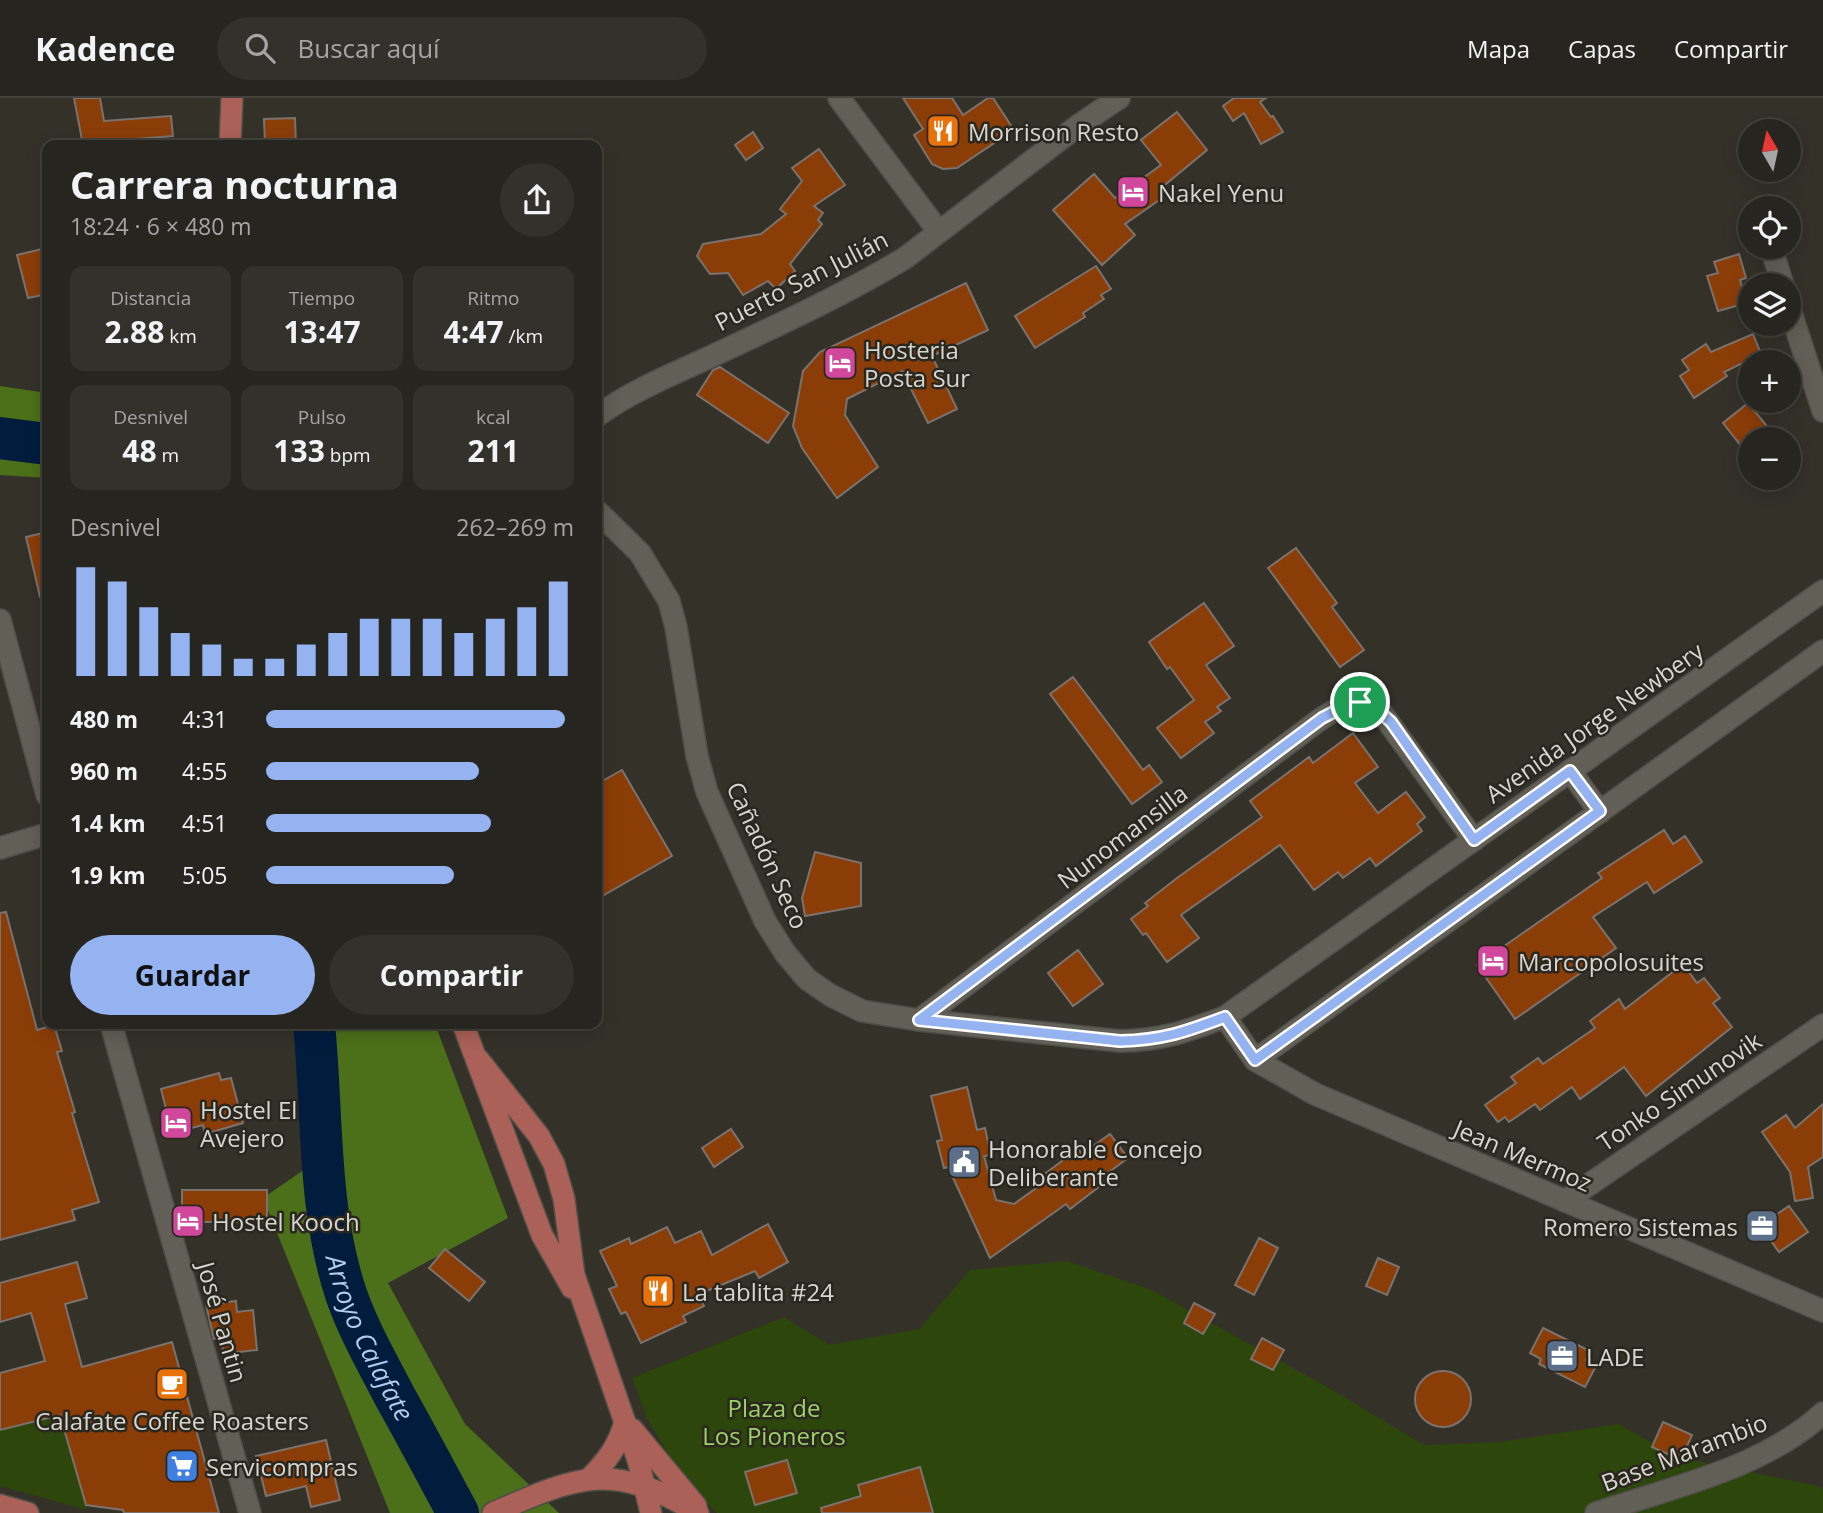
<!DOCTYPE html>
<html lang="es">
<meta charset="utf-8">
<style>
body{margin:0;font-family:"Open Sans",sans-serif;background:#33312c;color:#f1f3f6;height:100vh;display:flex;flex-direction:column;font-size:26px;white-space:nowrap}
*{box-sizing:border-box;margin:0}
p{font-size:23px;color:#a4a5a4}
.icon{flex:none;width:38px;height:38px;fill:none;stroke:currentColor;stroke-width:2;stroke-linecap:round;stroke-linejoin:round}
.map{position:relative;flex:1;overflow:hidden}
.drawer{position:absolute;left:42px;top:42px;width:560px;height:889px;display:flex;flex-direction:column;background:#27251f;border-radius:14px;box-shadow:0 4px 18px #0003,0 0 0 2px #43423d}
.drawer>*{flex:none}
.needle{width:46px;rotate:351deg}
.buttons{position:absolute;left:1738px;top:21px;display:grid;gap:14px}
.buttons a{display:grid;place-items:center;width:63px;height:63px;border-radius:50%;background:#27251f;box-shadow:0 4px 18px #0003,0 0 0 2px #43423d;font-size:35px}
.pin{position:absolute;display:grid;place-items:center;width:60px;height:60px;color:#fff;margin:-30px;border:4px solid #fff;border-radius:50%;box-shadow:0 2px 7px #0007}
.round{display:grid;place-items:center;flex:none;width:74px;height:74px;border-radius:37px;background:#33312c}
.head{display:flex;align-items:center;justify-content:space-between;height:119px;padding:0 28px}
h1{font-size:38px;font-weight:700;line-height:52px}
.metrics{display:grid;grid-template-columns:repeat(3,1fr);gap:10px;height:119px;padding:7px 28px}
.metrics div{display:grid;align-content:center;border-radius:14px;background:#33312c;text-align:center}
.metrics b{font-size:30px;font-weight:700}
.metrics small{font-size:19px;font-weight:400}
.metrics p{font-size:19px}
.chart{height:196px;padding:14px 28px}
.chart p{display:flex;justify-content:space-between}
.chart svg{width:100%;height:126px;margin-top:7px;stroke:#95b2f1;stroke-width:6}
.action{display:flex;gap:14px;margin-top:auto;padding:14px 28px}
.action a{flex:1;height:80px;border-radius:42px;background:#95b2f1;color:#111;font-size:28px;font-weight:700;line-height:80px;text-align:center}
.action a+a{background:#33312c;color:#f1f3f6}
ul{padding:0 28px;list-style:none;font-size:23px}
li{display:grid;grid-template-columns:112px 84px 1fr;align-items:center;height:52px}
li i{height:18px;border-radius:9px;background:#95b2f1}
header{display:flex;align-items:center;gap:42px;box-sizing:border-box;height:98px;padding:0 35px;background:#27251f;border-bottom:2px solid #43423d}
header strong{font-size:33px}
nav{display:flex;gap:38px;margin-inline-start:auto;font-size:24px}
.search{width:490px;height:63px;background:#33312c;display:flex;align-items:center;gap:18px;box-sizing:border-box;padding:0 24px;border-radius:38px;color:#a4a5a4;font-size:26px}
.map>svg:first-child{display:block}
.green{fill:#2d460c}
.forest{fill:#4b7019}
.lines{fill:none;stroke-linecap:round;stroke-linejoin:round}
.river{stroke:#021c3e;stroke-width:42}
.building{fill:#8b3d08;stroke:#7b726d;stroke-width:2}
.minor-casing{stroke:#4f4e47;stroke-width:24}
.major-casing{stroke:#4f4e47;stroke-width:24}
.minor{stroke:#625f56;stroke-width:21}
.major{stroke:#ab6157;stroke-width:21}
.route-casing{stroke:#fff;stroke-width:14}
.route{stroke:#95b2f1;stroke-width:9}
.labels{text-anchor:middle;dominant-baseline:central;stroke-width:5;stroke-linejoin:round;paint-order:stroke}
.poi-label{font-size:24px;fill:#d6d5d0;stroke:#2a271f;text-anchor:start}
.street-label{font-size:24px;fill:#d6d5d0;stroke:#2a271f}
.park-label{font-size:24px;fill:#9cd164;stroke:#2a271f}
.water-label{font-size:26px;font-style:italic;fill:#b0ccf1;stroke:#2a271f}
</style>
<header>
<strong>Kadence</strong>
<div class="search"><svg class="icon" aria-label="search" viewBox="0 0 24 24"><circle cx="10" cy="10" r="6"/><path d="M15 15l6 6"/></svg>Buscar aquí</div>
<nav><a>Mapa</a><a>Capas</a><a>Compartir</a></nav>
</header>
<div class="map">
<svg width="1823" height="1415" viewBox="0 0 1823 1415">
<rect width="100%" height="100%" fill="#343129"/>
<g class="green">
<path d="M 1067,1163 L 1152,1192 L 1329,1290 L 1424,1347 L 1500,1344 L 1619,1326 L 1676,1359 L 1818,1388 L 1823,1391 L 1823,1415 L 717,1415 L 684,1382 L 648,1322 L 632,1280 L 784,1219 L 829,1247 L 919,1231 L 970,1172 Z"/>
<path d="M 60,1317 L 87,1412 L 0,1388 L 0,1332 Z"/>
</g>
<g class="forest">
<path d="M 0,288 L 47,295 L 47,380 L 0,377 Z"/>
<path d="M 292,926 L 435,926 L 508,1120 L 388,1185 L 465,1326 L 559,1415 L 390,1415 L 263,1100 L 334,1051 Z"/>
</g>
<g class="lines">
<g class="river">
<path d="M 0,340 L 47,346"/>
<path id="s1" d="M 314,926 C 323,1016 317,1109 346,1196 C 358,1231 377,1264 394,1297 C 416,1336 437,1376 458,1415"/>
</g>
</g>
<g class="building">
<path d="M 74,0 L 100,0 L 104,23 L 171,18 L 173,38 L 124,42 L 125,47 L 83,47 Z"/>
<path d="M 903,0 L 952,0 L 963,17 L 988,0 L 993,0 L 1012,29 L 1004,35 L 1006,37 L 957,70 L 943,71 L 932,66 L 914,37 L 923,31 Z"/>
<path d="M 1234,0 L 1266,0 L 1260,4 L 1271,19 L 1273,18 L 1283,34 L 1261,46 L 1244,15 L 1233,23 L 1223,8 Z"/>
<path d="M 1177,14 L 1207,52 L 1160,91 L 1165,98 L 1125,126 L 1135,137 L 1102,167 L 1053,112 L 1094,76 L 1115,100 L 1161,67 L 1141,42 Z"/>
<path d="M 295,20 L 296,47 L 265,47 L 264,21 Z"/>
<path d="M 753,34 L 763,50 L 746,62 L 735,47 Z"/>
<path d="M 819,51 L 845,87 L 814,108 L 823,115 L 818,122 L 822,126 L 790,166 L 795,173 L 776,191 L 768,183 L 743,197 L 728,175 L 710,176 L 697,158 L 703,146 L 761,136 L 786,116 L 780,111 L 802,83 L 792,70 Z"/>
<path d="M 42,151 L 47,171 L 47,196 L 28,200 L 17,157 Z"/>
<path d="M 1739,156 L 1746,180 L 1740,182 L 1747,205 L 1718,213 L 1707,178 L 1718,175 L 1714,164 Z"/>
<path d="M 1096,168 L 1111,191 L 1101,197 L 1104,201 L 1083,215 L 1085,219 L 1035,250 L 1015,218 Z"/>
<path d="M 966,185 L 988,232 L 932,258 L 957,311 L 928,325 L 902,273 L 847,301 L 845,317 L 878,369 L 837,400 L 802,350 L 793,328 L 803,273 L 820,254 Z"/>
<path d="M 1753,236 L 1761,256 L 1724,274 L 1727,278 L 1694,300 L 1680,278 L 1689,272 L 1682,262 L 1706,246 L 1711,254 Z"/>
<path d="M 720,269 L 789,315 L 768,345 L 697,297 L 713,272 Z"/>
<path d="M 1748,305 L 1771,333 L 1760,341 L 1750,341 L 1750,349 L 1745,353 L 1723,325 Z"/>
<path d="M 47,434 L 47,498 L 40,499 L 26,439 Z"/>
<path d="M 1296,450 L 1337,505 L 1332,509 L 1364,552 L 1340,569 L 1268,470 Z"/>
<path d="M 1204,505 L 1234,548 L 1206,567 L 1230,600 L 1217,609 L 1221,613 L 1205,624 L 1214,635 L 1181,660 L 1157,630 L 1194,602 L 1170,569 L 1167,571 L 1149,544 Z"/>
<path d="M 1073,579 L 1143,672 L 1149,667 L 1162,684 L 1132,706 L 1050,596 Z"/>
<path d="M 1353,635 L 1378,669 L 1355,685 L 1378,715 L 1406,694 L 1425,719 L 1417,726 L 1422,733 L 1376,768 L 1370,760 L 1343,780 L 1338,774 L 1314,792 L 1280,747 L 1181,817 L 1199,840 L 1167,864 L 1146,835 L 1143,837 L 1131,821 L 1148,808 L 1145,805 L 1177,780 L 1262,719 L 1250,703 L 1309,659 L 1313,665 Z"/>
<path d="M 622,672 L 672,758 L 597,801 L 597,686 Z"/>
<path d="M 1664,732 L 1673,746 L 1685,738 L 1702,764 L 1654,795 L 1647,784 L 1593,819 L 1616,850 L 1515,921 L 1477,867 L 1602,780 L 1598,775 Z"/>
<path d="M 815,754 L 861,765 L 861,808 L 805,818 L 802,800 Z"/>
<path d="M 6,814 L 37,932 L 54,927 L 62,953 L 57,954 L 75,1014 L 72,1015 L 99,1104 L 72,1112 L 75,1122 L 0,1142 L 0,815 Z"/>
<path d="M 1078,852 L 1103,886 L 1073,908 L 1048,875 Z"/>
<path d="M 1683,866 L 1697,885 L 1704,880 L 1720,900 L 1713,905 L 1732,929 L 1646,998 L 1624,969 L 1580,1001 L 1572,989 L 1540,1012 L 1535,1006 L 1509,1024 L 1505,1019 L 1498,1024 L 1485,1007 L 1516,985 L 1511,979 L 1538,960 L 1543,966 L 1595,930 L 1590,923 L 1619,901 L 1625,911 Z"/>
<path d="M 219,975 L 221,982 L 231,980 L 243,1025 L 205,1036 L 203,1027 L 172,1035 L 161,991 Z"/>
<path d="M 967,989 L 977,1032 L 985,1030 L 991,1057 L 984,1058 L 996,1102 L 1014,1106 L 1050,1080 L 1046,1075 L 1078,1051 L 1082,1056 L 1110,1036 L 1128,1060 L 1101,1080 L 1104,1085 L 1070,1111 L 1066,1106 L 990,1160 L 948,1069 L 944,1070 L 937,1043 L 942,1042 L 931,998 Z"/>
<path d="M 1823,1006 L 1823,1059 L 1808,1069 L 1813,1100 L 1795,1103 L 1790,1074 L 1762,1034 L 1786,1017 L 1795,1030 Z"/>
<path d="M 731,1031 L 743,1049 L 714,1069 L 702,1050 Z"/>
<rect x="182" y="1092" width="85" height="32"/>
<path d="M 1789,1108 L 1808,1134 L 1779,1154 L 1760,1128 Z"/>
<path d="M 768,1126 L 788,1164 L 759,1180 L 755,1173 L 699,1196 L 704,1208 L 683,1218 L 686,1224 L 641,1245 L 626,1214 L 621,1216 L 609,1191 L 617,1188 L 600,1153 L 629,1140 L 631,1146 L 667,1129 L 675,1145 L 701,1133 L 712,1157 Z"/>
<path d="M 1259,1140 L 1278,1150 L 1254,1197 L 1235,1187 Z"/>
<path d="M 445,1151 L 485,1184 L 469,1203 L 429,1170 Z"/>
<path d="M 1378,1160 L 1399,1169 L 1387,1197 L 1366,1188 Z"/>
<path d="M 77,1164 L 87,1200 L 65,1206 L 82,1269 L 172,1244 L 219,1415 L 124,1415 L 123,1412 L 86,1407 L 60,1317 L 0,1332 L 0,1275 L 45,1263 L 31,1215 L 0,1224 L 0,1185 Z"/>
<path d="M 236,1203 L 237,1214 L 253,1212 L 257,1252 L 223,1256 L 222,1241 L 214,1241 L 206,1207 Z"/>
<path d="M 1194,1205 L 1215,1216 L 1203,1236 L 1184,1225 Z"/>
<path d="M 1543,1230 L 1590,1253 L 1586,1262 L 1596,1268 L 1585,1289 L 1539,1266 L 1541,1261 L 1530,1255 Z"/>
<path d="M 1262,1240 L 1284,1252 L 1273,1272 L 1251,1261 Z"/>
<circle cx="1443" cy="1301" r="28"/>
<path d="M 1663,1324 L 1692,1337 L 1681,1362 L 1652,1349 Z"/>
<path d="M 326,1342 L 340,1402 L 311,1409 L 306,1388 L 266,1398 L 256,1358 Z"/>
<path d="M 787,1362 L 797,1395 L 755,1407 L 745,1374 Z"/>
<path d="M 920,1369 L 933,1415 L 822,1415 L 821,1410 L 861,1398 L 858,1387 Z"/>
</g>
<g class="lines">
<defs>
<g id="minor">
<path d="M 839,0 L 939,134"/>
<path d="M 1771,149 L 1783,187"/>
<path d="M 1788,206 L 1823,313"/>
<path d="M 597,318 C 631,293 671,277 710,259 C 776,228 842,198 905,160 L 1079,27 L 1119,0"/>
<path d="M 597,413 L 640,455 L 669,503 L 676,529 L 697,658 L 707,694 L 765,823 L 785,855 L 807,881 L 830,897 L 862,913 L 919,922 L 1120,943 C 1163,942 1185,934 1225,919 L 1823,493"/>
<path d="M 0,522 L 47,697"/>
<path d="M 1570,673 L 1600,714"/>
<path d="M 0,750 L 47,736"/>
<path d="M 1225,919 L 1255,962 L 1315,996 L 1823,1213"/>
<path d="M 919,922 L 1322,620 C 1344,607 1358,597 1381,614 L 1474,742"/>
<path d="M 111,926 L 250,1415"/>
<path d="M 1255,962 L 1823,553"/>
<path d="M 1565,1103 L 1823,927"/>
<path d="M 1596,1415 C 1672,1389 1762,1371 1823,1315"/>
</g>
<g id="major">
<path d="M 230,47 L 232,0"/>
<path d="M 463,926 L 542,1137 L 572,1190"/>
<path d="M 478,961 L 539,1038 L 554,1066 L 564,1101 L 574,1177 L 638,1362 L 651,1415"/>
<path d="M 632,1331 L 696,1408"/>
<path d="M 590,1380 C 607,1363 618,1348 625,1324"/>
<path d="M 0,1407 L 28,1415"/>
<path d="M 493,1415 C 580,1377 611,1363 698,1415"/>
</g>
</defs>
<use href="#minor" class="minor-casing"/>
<use href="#major" class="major-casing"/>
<use href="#minor" class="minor"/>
<use href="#major" class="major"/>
</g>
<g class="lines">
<defs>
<path id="route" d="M 1360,604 L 1371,606 L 1391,624 L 1474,742 L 1570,673 L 1600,713 L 1255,962 L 1225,919 C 1185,934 1163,942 1120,943 L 919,922 L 1322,620 L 1349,606 Z"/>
</defs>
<use href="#route" class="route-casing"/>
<use href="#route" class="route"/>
</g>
<defs>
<symbol id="restaurant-square" viewBox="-11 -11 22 22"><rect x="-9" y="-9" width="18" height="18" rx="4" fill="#e8710a" stroke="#2a271f"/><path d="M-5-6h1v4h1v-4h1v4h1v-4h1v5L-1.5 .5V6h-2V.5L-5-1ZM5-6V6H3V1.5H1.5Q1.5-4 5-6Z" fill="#fff"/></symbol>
<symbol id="hotel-square" viewBox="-11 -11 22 22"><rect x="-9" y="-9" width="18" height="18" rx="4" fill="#d1479c" stroke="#2a271f"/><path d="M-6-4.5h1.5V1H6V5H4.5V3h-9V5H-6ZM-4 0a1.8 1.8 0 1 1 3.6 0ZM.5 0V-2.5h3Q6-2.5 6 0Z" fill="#fff"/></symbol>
<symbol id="civic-square" viewBox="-11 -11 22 22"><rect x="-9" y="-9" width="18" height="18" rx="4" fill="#5c6f8a" stroke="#2a271f"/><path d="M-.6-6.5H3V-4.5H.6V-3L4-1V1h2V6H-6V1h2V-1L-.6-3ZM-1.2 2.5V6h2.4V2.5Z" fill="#fff"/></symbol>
<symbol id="office-square" viewBox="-11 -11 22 22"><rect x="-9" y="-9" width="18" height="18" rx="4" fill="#5c6f8a" stroke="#2a271f"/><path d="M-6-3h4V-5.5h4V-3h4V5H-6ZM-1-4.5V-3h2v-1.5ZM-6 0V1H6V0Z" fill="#fff"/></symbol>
<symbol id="cafe-square" viewBox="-11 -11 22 22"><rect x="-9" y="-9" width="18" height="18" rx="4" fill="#e8710a" stroke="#2a271f"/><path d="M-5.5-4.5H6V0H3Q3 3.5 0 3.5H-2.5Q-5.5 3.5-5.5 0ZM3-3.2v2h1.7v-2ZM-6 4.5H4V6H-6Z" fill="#fff"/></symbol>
<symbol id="supermarket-square" viewBox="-11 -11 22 22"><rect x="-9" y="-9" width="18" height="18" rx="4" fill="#3f7fe0" stroke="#2a271f"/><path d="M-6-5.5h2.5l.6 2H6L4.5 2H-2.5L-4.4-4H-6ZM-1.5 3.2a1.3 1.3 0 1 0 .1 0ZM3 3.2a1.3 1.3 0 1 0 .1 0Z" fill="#fff"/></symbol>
</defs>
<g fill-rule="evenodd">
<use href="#restaurant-square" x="924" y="14" width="38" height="38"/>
<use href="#hotel-square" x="1114" y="75" width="38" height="38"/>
<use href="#hotel-square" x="821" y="246" width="38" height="38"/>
<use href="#hotel-square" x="1474" y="844" width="38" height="38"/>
<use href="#hotel-square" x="157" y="1006" width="38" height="38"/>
<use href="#civic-square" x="945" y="1045" width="38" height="38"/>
<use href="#hotel-square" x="169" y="1104" width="38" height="38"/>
<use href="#office-square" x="1743" y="1109" width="38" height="38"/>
<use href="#restaurant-square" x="639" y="1174" width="38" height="38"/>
<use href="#office-square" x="1543" y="1239" width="38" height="38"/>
<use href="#cafe-square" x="153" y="1267" width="38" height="38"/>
<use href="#supermarket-square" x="163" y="1349" width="38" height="38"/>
</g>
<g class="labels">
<g class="poi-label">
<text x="968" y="33">Morrison Resto</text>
<text x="1158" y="94">Nakel Yenu</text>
<text x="864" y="251">Hosteria<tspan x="864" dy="28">Posta Sur</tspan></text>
<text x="1518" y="863">Marcopolosuites</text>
<text x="200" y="1011">Hostel El<tspan x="200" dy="28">Avejero</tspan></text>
<text x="988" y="1050">Honorable Concejo<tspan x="988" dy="28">Deliberante</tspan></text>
<text x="212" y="1123">Hostel Kooch</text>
<text x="1738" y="1128" text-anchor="end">Romero Sistemas</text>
<text x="682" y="1193">La tablita #24</text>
<text x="1586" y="1258">LADE</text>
<text x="172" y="1322" text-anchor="middle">Calafate Coffee Roasters</text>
<text x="206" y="1368">Servicompras</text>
</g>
<g class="street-label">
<text transform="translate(801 182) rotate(-27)">Puerto San Julián</text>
<text transform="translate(1594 624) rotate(-35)">Avenida Jorge Newbery</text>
<text transform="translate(1122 738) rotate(-37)">Nunomansilla</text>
<text transform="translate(768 757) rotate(65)">Cañadón Seco</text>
<text transform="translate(1679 993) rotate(-34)">Tonko Simunovik</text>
<text transform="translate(1523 1057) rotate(23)">Jean Mermoz</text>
<text transform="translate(223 1224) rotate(74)">José Pantin</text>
<text transform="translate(1684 1354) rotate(-21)">Base Marambio</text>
</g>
<g class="park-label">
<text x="774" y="1309">Plaza de<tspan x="774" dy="28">Los Pioneros</tspan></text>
</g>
<g class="water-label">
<text stroke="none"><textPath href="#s1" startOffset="322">Arroyo Calafate</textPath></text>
</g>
</g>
</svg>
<div class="buttons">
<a><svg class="needle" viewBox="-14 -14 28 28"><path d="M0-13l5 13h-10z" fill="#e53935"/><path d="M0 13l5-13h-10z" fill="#a4a5a4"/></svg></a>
<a><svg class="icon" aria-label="locate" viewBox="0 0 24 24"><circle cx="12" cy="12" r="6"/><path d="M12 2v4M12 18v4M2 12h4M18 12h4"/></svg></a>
<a><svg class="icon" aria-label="layers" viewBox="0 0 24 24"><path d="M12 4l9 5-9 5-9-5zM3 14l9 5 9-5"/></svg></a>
<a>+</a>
<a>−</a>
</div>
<div class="pin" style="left:1360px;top:604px;background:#1e9e55"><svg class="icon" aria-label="arrive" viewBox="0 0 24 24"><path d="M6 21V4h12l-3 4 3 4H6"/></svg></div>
<section class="drawer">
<div class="head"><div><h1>Carrera nocturna</h1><p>18:24 · 6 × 480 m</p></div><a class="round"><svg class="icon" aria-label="share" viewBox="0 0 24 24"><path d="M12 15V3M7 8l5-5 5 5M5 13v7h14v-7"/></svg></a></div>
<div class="metrics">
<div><p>Distancia</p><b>2.88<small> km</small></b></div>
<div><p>Tiempo</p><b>13:47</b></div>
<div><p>Ritmo</p><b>4:47<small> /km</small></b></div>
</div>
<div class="metrics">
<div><p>Desnivel</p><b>48<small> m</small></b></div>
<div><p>Pulso</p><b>133<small> bpm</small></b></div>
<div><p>kcal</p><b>211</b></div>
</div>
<div class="chart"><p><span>Desnivel</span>262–269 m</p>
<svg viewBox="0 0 160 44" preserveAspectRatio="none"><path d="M5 44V6M15 44V11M25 44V20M35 44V29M45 44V33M55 44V38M65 44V38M75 44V33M85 44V29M95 44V24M105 44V24M115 44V24M125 44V29M135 44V24M145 44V20M155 44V11"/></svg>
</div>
<ul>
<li><b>480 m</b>4:31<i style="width:97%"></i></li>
<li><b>960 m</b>4:55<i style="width:69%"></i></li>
<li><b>1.4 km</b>4:51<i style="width:73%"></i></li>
<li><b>1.9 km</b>5:05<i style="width:61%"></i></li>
</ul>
<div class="action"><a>Guardar</a><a>Compartir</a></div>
</section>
</div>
